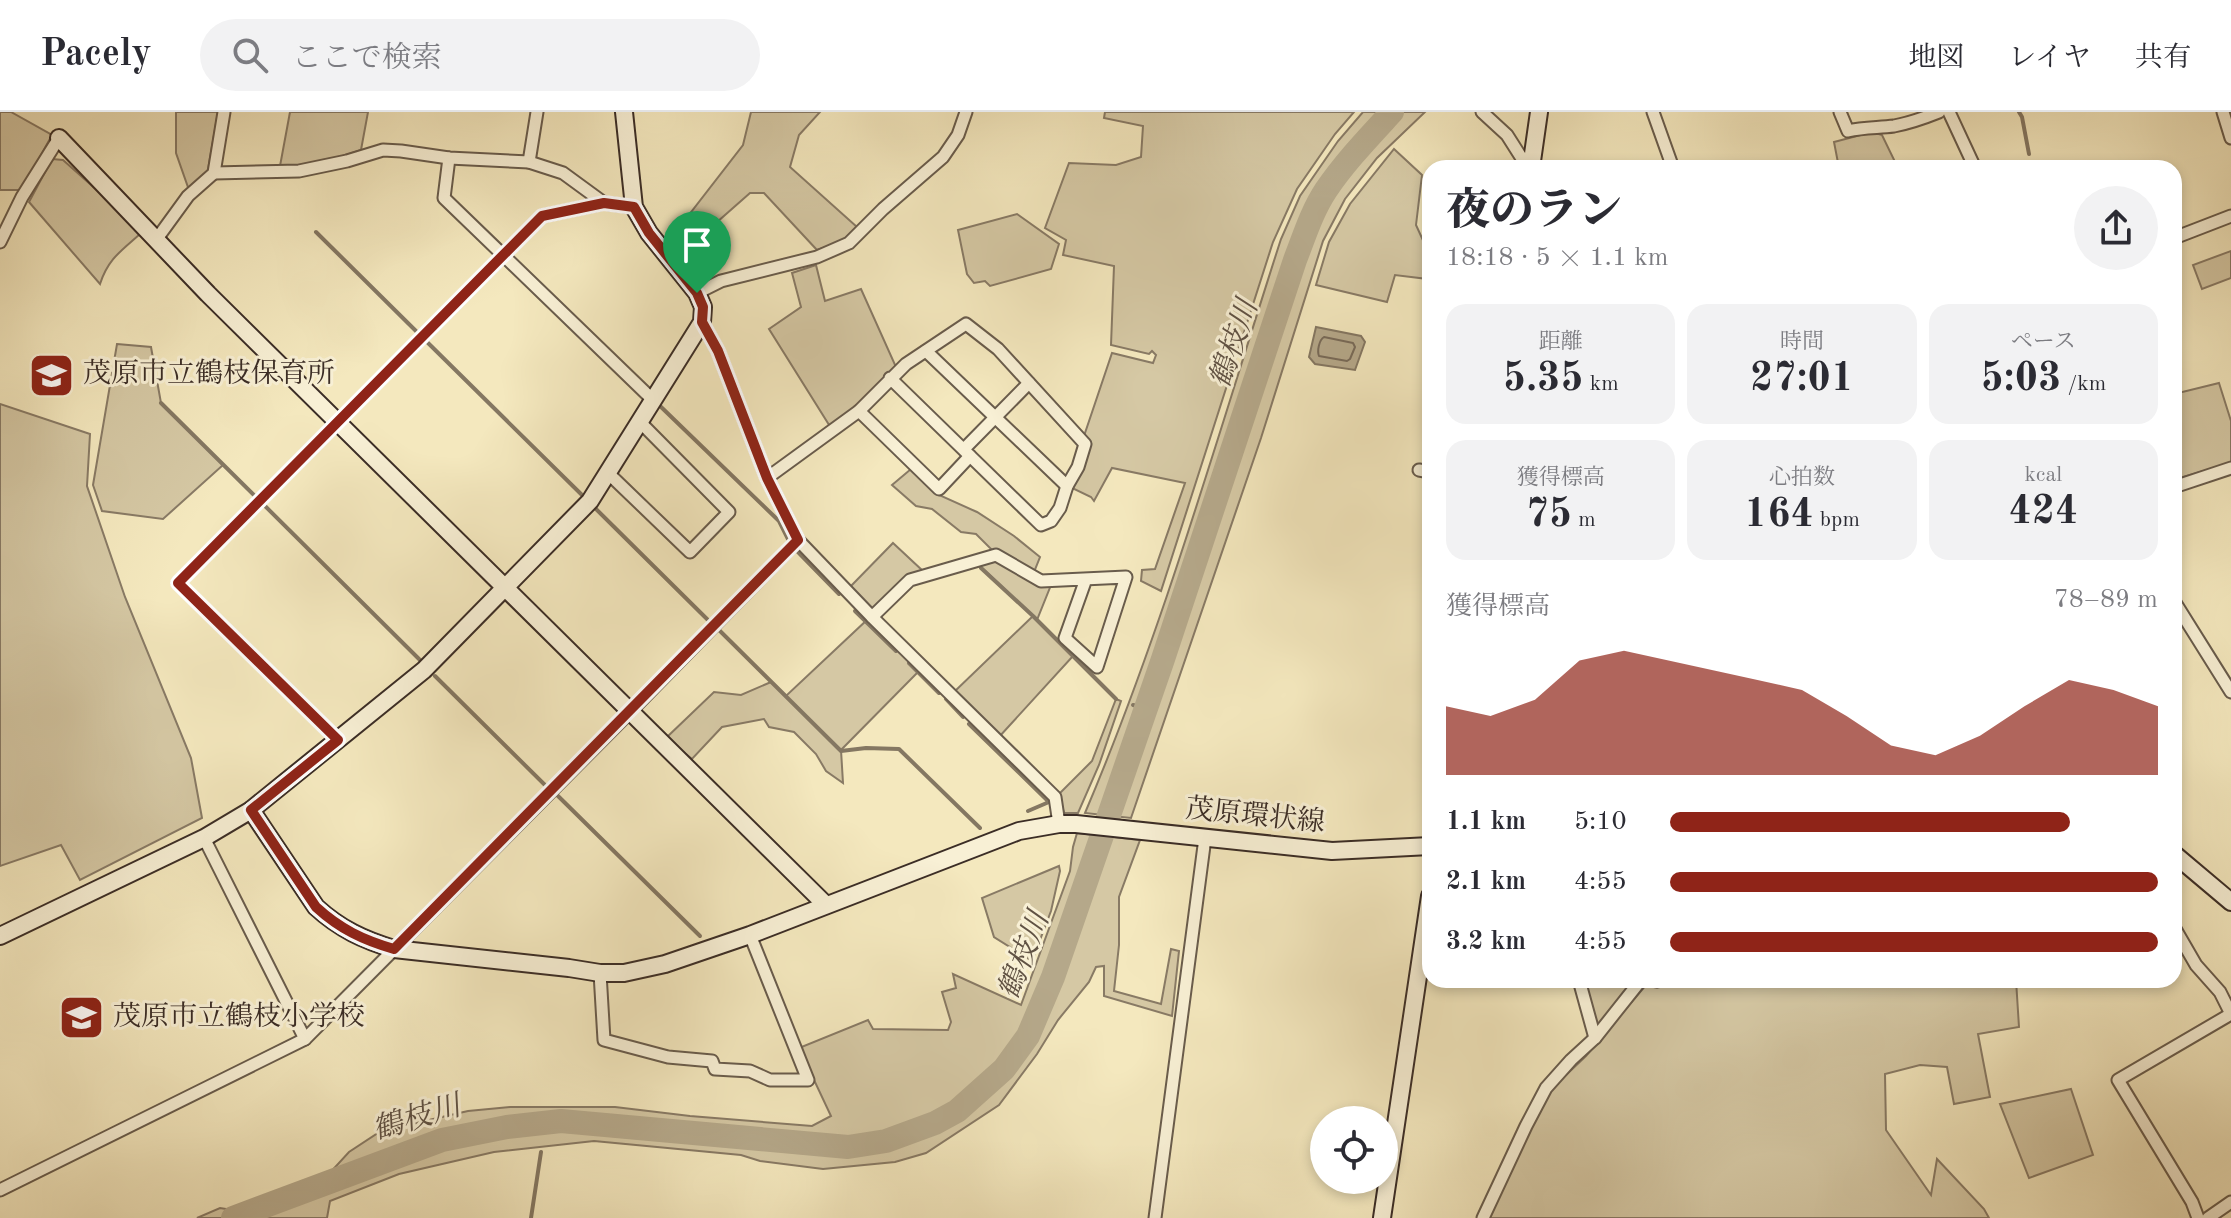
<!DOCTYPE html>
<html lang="ja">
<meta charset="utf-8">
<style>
body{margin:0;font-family:"Old Standard TT","Noto Serif JP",serif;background:#f2f2f3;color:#2b2b33;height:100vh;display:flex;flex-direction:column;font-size:30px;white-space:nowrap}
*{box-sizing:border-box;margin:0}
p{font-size:26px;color:#7c7c81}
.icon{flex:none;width:44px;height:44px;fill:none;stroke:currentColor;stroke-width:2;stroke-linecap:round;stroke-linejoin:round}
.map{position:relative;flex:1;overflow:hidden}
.sheet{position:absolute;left:1422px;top:48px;width:760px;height:828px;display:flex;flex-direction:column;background:#fff;border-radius:24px;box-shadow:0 4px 12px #0003}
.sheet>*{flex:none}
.tools{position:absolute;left:1310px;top:994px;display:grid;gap:16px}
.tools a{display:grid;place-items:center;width:88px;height:88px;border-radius:50%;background:#fff;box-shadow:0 4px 12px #0003;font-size:40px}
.pin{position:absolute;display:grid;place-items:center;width:68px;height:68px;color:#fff;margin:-82px -34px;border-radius:50% 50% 50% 0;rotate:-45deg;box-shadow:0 0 8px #0007}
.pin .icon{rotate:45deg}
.round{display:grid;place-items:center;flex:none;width:84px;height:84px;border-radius:42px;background:#f2f2f3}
.headline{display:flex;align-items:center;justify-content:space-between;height:136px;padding:0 24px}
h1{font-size:44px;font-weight:800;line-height:60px}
.figures{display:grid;grid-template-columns:repeat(3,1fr);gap:12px;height:136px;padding:8px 24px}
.figures div{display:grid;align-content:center;border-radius:20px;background:#f2f2f3;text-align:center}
.figures b{font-size:40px;font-weight:800}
.figures small{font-size:22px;font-weight:400}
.figures p{font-size:22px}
.chart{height:224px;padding:16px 24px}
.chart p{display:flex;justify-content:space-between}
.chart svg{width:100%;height:144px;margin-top:8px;fill:#8f2418;opacity:.7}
ul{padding:0 24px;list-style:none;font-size:26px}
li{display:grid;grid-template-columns:128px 96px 1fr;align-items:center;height:60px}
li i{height:20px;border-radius:10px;background:#8f2418}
header{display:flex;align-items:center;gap:48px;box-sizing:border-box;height:112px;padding:0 40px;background:#fff;border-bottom:2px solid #e1e1e2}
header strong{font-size:38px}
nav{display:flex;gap:44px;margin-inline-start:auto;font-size:28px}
.search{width:560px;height:72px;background:#f2f2f3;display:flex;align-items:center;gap:20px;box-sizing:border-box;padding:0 28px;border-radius:44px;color:#7c7c81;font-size:30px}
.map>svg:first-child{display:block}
.green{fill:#d5c8a4;stroke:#887a65;stroke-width:2}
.water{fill:#b5a88a;stroke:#847762;stroke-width:2}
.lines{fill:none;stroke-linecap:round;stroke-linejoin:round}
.shore{stroke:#786a58;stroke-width:2}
.stream{stroke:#847762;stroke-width:4}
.river{stroke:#b5a88a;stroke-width:24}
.street-casing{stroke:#695c4c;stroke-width:15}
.secondary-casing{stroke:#3b2d26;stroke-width:20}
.street{stroke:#f8f0d5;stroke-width:11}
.secondary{stroke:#f8f0d5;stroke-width:16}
.route-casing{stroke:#fff;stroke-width:16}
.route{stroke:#8f2418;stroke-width:10}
.labels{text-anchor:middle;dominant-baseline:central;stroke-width:6;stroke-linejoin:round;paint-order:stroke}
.poi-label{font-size:28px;fill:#3b2d26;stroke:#f8f0d5;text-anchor:start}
.street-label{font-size:28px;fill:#3b2d26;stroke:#f8f0d5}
.water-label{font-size:30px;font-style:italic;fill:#605244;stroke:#f8f0d5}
</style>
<header>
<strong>Pacely</strong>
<div class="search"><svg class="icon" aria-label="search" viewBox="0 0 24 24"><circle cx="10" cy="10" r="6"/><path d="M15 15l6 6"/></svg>ここで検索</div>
<nav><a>地図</a><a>レイヤ</a><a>共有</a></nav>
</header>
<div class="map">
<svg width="2231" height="1106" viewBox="0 0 2231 1106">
<rect width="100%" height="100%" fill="#f4e8be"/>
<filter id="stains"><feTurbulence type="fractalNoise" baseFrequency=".0025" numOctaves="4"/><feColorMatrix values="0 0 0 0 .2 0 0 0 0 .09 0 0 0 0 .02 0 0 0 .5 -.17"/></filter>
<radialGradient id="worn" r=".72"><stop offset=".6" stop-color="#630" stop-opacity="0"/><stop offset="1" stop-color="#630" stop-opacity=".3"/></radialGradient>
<g class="green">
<path d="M 0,0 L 11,0 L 52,23 L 22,78 L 0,78 Z"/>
<path d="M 176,0 L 218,0 L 207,63 L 189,78 L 176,41 Z"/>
<path d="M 290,0 L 368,0 L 361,38 C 335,47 308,55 280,54 Z"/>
<path d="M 751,0 L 820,0 L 799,23 L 790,55 L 857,115 L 841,130 L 817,138 L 764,81 L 750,81 L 700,125 L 685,108 L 743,33 Z"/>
<path d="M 1105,0 L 1354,0 L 1335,22 L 1297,77 L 1273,130 L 1161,479 L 1141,469 L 1142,458 L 1155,457 L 1185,371 L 1112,356 L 1094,389 L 1091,385 L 1070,375 L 1084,324 L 1112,241 L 1153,251 L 1156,243 L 1152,239 L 1149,242 L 1111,233 L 1114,154 L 1063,143 L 1066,128 L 1045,116 L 1069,51 L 1116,53 L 1141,45 L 1143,14 L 1104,6 Z"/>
<path d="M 1363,0 L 1387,0 L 1356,34 L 1318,85 L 1299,123 L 1192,453 L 1103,703 L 1085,701 C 1164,515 1219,319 1281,127 L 1300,84 L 1338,29 Z"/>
<path d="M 1399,0 L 1425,0 L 1377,46 L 1345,87 L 1323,129 L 1261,326 L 1131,706 L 1112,704 L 1215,410 L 1310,119 L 1334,75 L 1360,42 Z"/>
<path d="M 1872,20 L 1882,23 L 1898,56 L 1839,56 L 1834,30 Z"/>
<path d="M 1394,37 L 1422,63 L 1416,113 L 1427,137 L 1428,167 L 1395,163 L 1387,190 L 1316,173 L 1329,130 L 1350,92 Z"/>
<path d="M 52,47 L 63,48 L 108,88 L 140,122 C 121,139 108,147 100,172 L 29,90 Z"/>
<path d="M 1017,102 L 1059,132 L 1051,157 L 990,174 L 985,169 L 974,171 L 967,162 L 958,118 Z"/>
<path d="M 2231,139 L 2231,166 L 2202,177 L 2193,153 Z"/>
<path d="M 816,153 L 825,189 L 861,177 L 896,255 L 866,288 L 831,316 L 769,217 L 801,195 L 792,161 Z"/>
<path d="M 117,232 L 151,235 L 161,291 L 223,353 L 163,407 L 102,399 L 93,373 Z"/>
<path d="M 2219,271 L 2231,309 L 2231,351 L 2176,367 L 2174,359 L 2174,282 Z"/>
<path d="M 0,292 L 90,322 L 87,374 L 125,485 L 191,646 L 202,706 L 80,768 L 61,733 L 0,754 Z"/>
<path d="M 911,357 L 939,383 L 977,400 L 1014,424 L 1040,445 L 1034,460 L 993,439 L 976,422 L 961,420 L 932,397 L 916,394 L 892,373 Z"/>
<path d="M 893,431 L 924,460 L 873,499 L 849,476 Z"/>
<path d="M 995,448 L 1051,473 L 1037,508 L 1073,544 L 999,625 L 954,580 L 1033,504 L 979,453 Z"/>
<path d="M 868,507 L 919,559 L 841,638 L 843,671 L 826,659 L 816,642 L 794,620 L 769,615 L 764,607 L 722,615 L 692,647 L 666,626 L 714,580 L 741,583 L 771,570 L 786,584 Z"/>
<path d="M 1116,587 L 1121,589 L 1099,653 L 1078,701 L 1064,701 L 1059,682 L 1092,649 Z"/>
<path d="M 1077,721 L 1140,728 L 1119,785 L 1119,833 L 1114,879 L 1161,892 L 1171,837 L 1179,839 L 1172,904 L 1104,884 L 1104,854 L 1096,855 L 1089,870 L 1058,908 L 1037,942 L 999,993 L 926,1041 L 895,1050 L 823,1057 L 760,1049 L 741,1043 L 594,1029 L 494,1040 L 399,1062 L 330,1089 L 327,1106 L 197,1106 L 220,1096 L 239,1099 L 328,1063 L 349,1040 L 381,1019 L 468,999 L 510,995 L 615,995 L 690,1004 L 812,1014 L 831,1004 L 799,936 L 868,908 L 873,917 L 948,918 L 951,910 L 942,880 L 956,876 L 953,862 L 1021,893 L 1070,759 L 1073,735 Z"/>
<path d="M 1059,754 L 1060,759 L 1051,799 L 1032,849 L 994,825 L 982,786 Z"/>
<path d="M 1582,868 L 1637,868 L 1598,920 Z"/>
<path d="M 1682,868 L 2016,868 L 2019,915 L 1978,922 L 1990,985 L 1954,992 L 1947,955 L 1920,953 L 1885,962 L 1886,1018 L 1931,1083 L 1937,1047 L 1984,1097 L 1989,1106 L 1488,1106 L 1548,980 L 1586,944 L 1646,873 L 1657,876 Z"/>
<path d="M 2071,977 L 2093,1043 L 2029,1066 L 2000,992 Z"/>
</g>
<path class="water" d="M 1316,215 L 1361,224 L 1365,230 L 1355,258 L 1315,252 L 1309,245 Z"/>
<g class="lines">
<path class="shore" d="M 1324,225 L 1353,231 L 1355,235 L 1350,247 L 1347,249 L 1319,244 C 1317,239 1319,228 1324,225 Z"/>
<g class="stream">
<path d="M 2019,0 L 2022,5 L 2029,42"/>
<path d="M 316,120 L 419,222"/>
<path d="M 424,227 L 582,383"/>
<path d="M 161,291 L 256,385"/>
<path d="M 659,293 L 779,409 L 788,427"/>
<path d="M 264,393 L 421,549"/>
<path d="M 594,395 L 711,511"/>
<path d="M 797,439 L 839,482"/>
<path d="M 981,456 L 1033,504 L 1116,587"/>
<path d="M 855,499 L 896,539"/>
<path d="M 718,517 L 841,639 L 866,636 L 899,637 L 980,716"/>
<path d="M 909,551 L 939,581"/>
<path d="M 435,564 L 549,677"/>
<path d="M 946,587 L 963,605"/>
<path d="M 1133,593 L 1145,596"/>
<path d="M 969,612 L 1049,690 L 1028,699"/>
<path d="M 557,683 L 700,824"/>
<path d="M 531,1106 L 541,1040"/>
</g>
<path class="river" d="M 233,1106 L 442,1028 L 507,1015 L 561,1009 L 848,1035 L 886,1029 L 935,1011 L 957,999 L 1004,957 L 1028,924 L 1053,865 L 1163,547 L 1295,148 C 1304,125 1312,99 1326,78 C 1345,50 1369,25 1392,0"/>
<defs>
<g id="street">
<path d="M 1482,0 L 1507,23 L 1528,56"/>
<path d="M 1653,0 L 1673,56"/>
<path d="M 1840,0 L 1848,19 C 1863,15 1878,16 1894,14 C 1910,11 1924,6 1939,0"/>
<path d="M 1949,0 L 1975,56"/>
<path d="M 2223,0 L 2231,26"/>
<path d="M 449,46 L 444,86 L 653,288"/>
<path d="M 529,50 L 537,0"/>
<path d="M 214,61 L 299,59 L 347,49 L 383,38 L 401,39 L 449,46 L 529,50 L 563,61 L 604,91"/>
<path d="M 2174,126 L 2231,104"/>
<path d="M 156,128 L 188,84 L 214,61 L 224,0"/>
<path d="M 0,130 L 22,85 L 59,26"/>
<path d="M 697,181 L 721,169 L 817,145 L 849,131 L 883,97 L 943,45 L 958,23 L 966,0"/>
<path d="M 702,210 L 718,239 L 767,366 L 798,428 L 872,505 L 1055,685 L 1059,712"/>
<path d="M 926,239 L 1067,374"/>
<path d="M 859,299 L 939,377 L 970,344"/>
<path d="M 964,337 L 1029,271"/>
<path d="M 1419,358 L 1430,360"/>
<path d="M 608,361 L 690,440 L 729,400 L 640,310"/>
<path d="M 767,366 L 859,299 L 906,252 L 966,212 L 998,237 L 1085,332 L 1078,355 L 1067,374 L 1060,396 L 1051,409 L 1041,413 L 890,266"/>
<path d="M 2174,375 L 2231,356"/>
<path d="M 2174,489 L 2231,580"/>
<path d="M 872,505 L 910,468 L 996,443 L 1041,469 L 1126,465 L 1097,555 L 1065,526 L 1086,467"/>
<path d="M 338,628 L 178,471 L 542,104 L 604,91 L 634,95"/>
<path d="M 204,726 L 305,927"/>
<path d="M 2174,815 L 2196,853 L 2220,880 L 2231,902"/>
<path d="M 600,861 L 604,928 L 668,945 L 712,949 L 715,957 L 750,959 L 770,968 L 808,968 L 750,823"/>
<path d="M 1579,868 L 1595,926"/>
<path d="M 0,1078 L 305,927 L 630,600 L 798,428"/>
<path d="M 1155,1106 L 1205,726"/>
<path d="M 1483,1106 L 1526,1014 L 1546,976 L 1571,948 L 1595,926 L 1641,868"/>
<path d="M 2198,1106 L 2192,1090 L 2118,968 L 2231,902"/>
<path d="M 2208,1106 L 2231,1090"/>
</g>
<g id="secondary">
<path d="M 59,26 L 208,182 L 826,793"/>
<path d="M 1531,56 L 1539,0"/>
<path d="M 251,698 L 316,795 C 340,817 364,828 394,837 L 569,856 L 600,861 L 624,861 L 665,852 L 750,823 L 1019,719 L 1059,712 L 1076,712 L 1332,739 L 1430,734"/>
<path d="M 2174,742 L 2231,790"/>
<path d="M 0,824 L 204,726 L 251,698 L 424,558 L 590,389 L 702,210 L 703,195 L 697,181 L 649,121 L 634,95 L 624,0"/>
<path d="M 1382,1106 L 1430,784"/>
</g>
</defs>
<use href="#street" class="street-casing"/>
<use href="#secondary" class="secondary-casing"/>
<use href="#street" class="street"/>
<use href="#secondary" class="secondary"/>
</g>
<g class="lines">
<defs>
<path id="route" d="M 604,91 L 634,95 L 649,121 L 697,181 L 703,195 L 702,210 L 718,239 L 767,366 L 798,428 L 394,837 C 363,828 340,817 316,795 L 251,698 L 338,628 L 178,471 L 542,104 Z"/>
</defs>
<use href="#route" class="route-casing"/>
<use href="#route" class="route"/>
</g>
<defs>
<symbol id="school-square" viewBox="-11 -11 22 22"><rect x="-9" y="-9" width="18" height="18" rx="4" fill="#8f2418" stroke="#f8f0d5"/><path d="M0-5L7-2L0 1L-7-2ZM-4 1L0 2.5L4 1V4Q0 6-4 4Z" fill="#fff"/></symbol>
</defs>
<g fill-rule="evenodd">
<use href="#school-square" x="26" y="238" width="51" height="51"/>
<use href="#school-square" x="56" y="880" width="51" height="51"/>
</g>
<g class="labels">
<g class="poi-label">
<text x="83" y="263">茂原市立鶴枝保育所</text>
<text x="113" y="906">茂原市立鶴枝小学校</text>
</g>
<g class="street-label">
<text transform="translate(1255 705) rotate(6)">茂原環状線</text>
</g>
<g class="water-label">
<text transform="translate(1235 232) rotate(-71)">鶴枝川</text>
<text transform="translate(1025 844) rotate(-69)">鶴枝川</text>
<text transform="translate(417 1007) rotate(-17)">鶴枝川</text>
</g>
</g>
<rect width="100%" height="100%" filter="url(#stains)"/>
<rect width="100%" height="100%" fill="url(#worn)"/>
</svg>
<div class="tools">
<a><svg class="icon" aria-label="locate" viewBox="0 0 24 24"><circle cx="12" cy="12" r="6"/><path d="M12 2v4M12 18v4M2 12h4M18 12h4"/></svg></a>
</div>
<div class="pin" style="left:697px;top:181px;background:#1e9e55"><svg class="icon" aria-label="arrive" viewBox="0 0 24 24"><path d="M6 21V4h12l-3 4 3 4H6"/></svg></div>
<section class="sheet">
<div class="headline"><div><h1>夜のラン</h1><p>18:18 · 5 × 1.1 km</p></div><a class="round"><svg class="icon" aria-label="share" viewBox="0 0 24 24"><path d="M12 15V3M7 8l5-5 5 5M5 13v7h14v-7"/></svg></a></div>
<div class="figures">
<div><p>距離</p><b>5.35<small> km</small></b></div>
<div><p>時間</p><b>27:01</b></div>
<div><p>ペース</p><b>5:03<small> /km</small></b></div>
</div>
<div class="figures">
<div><p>獲得標高</p><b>75<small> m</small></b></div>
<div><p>心拍数</p><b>164<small> bpm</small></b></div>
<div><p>kcal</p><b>424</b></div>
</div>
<div class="chart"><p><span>獲得標高</span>78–89 m</p>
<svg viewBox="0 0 160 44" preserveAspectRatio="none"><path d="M0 44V23L10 26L20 21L30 9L40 6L50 9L60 12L70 15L80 18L90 26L100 35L110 38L120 32L130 23L140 15L150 18L160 23V44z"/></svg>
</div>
<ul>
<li><b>1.1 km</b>5:10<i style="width:82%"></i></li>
<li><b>2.1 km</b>4:55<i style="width:100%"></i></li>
<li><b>3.2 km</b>4:55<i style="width:100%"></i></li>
</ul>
</section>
</div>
